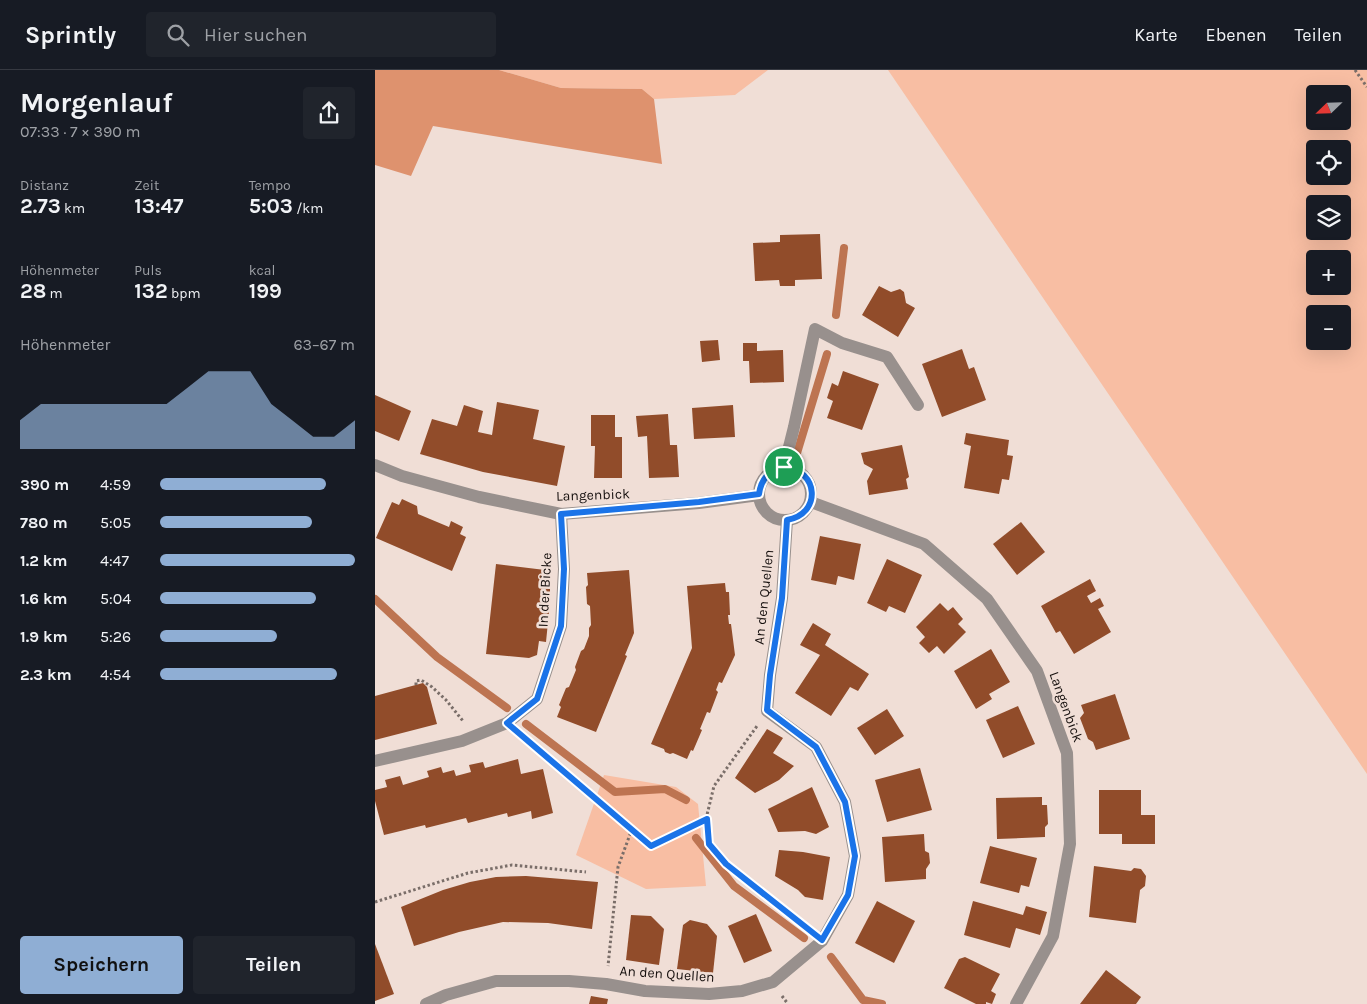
<!DOCTYPE html>
<html lang="de">
<meta charset="utf-8">
<style>
body{margin:0;font-family:Karla,sans-serif;background:#20242c;color:#f1f3f6;height:100vh;display:flex;flex-direction:column;font-size:19px;white-space:nowrap}
*{box-sizing:border-box;margin:0}
p{font-size:16px;color:#9ea1a6}
.icon{flex:none;width:28px;height:28px;fill:none;stroke:currentColor;stroke-width:2;stroke-linecap:round;stroke-linejoin:round}
.map{position:relative;flex:1;overflow:hidden}
.side{display:flex;flex-direction:column;background:#171b24;width:375px}
.side>*{flex:none}
.needle{width:32px;rotate:247deg}
.buttons{position:absolute;left:931px;top:15px;display:grid;gap:10px}
.buttons a{display:grid;place-items:center;width:45px;height:45px;border-radius:5px;background:#171b24;box-shadow:0 5px 20px #0002;font-size:25px}
.pin{position:absolute;display:grid;place-items:center;width:42px;height:42px;color:#fff;margin:-21px;border:2px solid #fff;border-radius:50%;box-shadow:0 1px 5px #0007}
.round{display:grid;place-items:center;flex:none;width:52px;height:52px;border-radius:5px;background:#20242c}
.overview{display:flex;align-items:center;justify-content:space-between;height:85px;padding:0 20px}
h1{font-size:28px;font-weight:700;line-height:38px}
.figures{display:grid;grid-template-columns:repeat(3,1fr);gap:8px;height:85px;padding:5px 20px}
.figures div{display:grid;align-content:center}
.figures b{font-size:21px;font-weight:700}
.figures small{font-size:14px;font-weight:400}
.figures p{font-size:14px}
.chart{height:140px;padding:10px 20px}
.chart p{display:flex;justify-content:space-between}
.chart svg{width:100%;height:90px;margin-top:5px;fill:#8faed4;opacity:.7}
.button{display:flex;gap:10px;margin-top:auto;padding:10px 20px}
.button a{flex:1;height:58px;border-radius:5px;background:#8faed4;color:#111;font-size:20px;font-weight:700;line-height:58px;text-align:center}
.button a+a{background:#20242c;color:#f1f3f6}
ul{padding:0 20px;list-style:none;font-size:16px}
li{display:grid;grid-template-columns:80px 60px 1fr;align-items:center;height:38px}
li i{height:12px;border-radius:6px;background:#8faed4}
header{display:flex;align-items:center;gap:30px;box-sizing:border-box;height:70px;padding:0 25px;background:#171b24;border-bottom:1px solid #363941}
header strong{font-size:24px}
nav{display:flex;gap:28px;margin-inline-start:auto;font-size:18px}
.search{width:350px;height:45px;background:#20242c;display:flex;align-items:center;gap:12px;box-sizing:border-box;padding:0 18px;border-radius:5px;color:#9ea1a6;font-size:19px}
main{display:flex;flex:1;min-height:0}
.map>svg:first-child{display:block}
.green{fill:#f8bea3;fill-rule:evenodd}
.forest{fill:#de926e}
.lines{fill:none;stroke-linecap:round;stroke-linejoin:round}
.stream{stroke:#bd7451;stroke-width:8}
.building{fill:#914c2a}
.path{stroke:#7a6e69;stroke-width:3;stroke-dasharray:2.5 2.5;stroke-linecap:butt}
.street{stroke:#98908d;stroke-width:12}
.route-casing{stroke:#fff;stroke-width:10}
.route{stroke:#1a73e8;stroke-width:6}
.labels{text-anchor:middle;dominant-baseline:central;stroke-width:5;stroke-linejoin:round;paint-order:stroke}
.street-label{font-size:14px;fill:#150f0d;stroke:#f0ded6}
</style>
<header>
<strong>Sprintly</strong>
<div class="search"><svg class="icon" aria-label="search" viewBox="0 0 24 24"><circle cx="10" cy="10" r="6"/><path d="M15 15l6 6"/></svg>Hier suchen</div>
<nav><a>Karte</a><a>Ebenen</a><a>Teilen</a></nav>
</header>
<main>
<section class="side">
<div class="overview"><div><h1>Morgenlauf</h1><p>07:33 · 7 × 390 m</p></div><a class="round"><svg class="icon" aria-label="share" viewBox="0 0 24 24"><path d="M12 15V3M7 8l5-5 5 5M5 13v7h14v-7"/></svg></a></div>
<div class="figures">
<div><p>Distanz</p><b>2.73<small> km</small></b></div>
<div><p>Zeit</p><b>13:47</b></div>
<div><p>Tempo</p><b>5:03<small> /km</small></b></div>
</div>
<div class="figures">
<div><p>Höhenmeter</p><b>28<small> m</small></b></div>
<div><p>Puls</p><b>132<small> bpm</small></b></div>
<div><p>kcal</p><b>199</b></div>
</div>
<div class="chart"><p><span>Höhenmeter</span>63–67 m</p>
<svg viewBox="0 0 160 44" preserveAspectRatio="none"><path d="M0 44V30L10 22L20 22L30 22L40 22L50 22L60 22L70 22L80 14L90 6L100 6L110 6L120 22L130 30L140 38L150 38L160 30V44z"/></svg>
</div>
<ul>
<li><b>390 m</b>4:59<i style="width:85%"></i></li>
<li><b>780 m</b>5:05<i style="width:78%"></i></li>
<li><b>1.2 km</b>4:47<i style="width:100%"></i></li>
<li><b>1.6 km</b>5:04<i style="width:80%"></i></li>
<li><b>1.9 km</b>5:26<i style="width:60%"></i></li>
<li><b>2.3 km</b>4:54<i style="width:91%"></i></li>
</ul>
<div class="button"><a>Speichern</a><a>Teilen</a></div>
</section>
<div class="map">
<svg width="992" height="934" viewBox="0 0 992 934">
<rect width="100%" height="100%" fill="#f0ded6"/>
<g class="green">
<path d="M 124,0 L 393,0 L 360,25 L 279,29 L 267,19 L 186,18 Z"/>
<path d="M 513,0 L 992,0 L 992,704 ZM 940,24 L 968,24 L 968,51 L 940,51 ZM 940,79 L 968,79 L 968,106 L 940,106 ZM 940,134 L 968,134 L 968,161 L 940,161 ZM 940,189 L 968,189 L 968,216 L 940,216 ZM 940,244 L 968,244 L 968,271 L 940,271 Z"/>
<path d="M 229,705 L 301,717 L 323,734 L 331,816 L 271,819 L 201,785 Z"/>
</g>
<path class="forest" d="M 0,0 L 124,0 L 186,18 L 267,19 L 279,29 L 287,94 L 58,56 L 36,106 L 0,95 Z"/>
<g class="lines">
<g class="stream">
<path d="M 461,245 L 469,178"/>
<path d="M 422,383 L 452,284"/>
<path d="M 0,529 L 62,587 L 132,638"/>
<path d="M 151,654 L 240,722 L 290,719 L 311,730"/>
<path d="M 321,768 L 359,816 L 429,868"/>
<path d="M 456,887 L 488,930 L 507,934"/>
</g>
</g>
<g class="building">
<path d="M 445,164 L 447,209 L 420,210 L 420,216 L 405,216 L 404,210 L 380,211 L 378,173 L 405,172 L 405,165 Z"/>
<path d="M 504,216 L 516,222 L 525,219 L 529,222 L 531,233 L 540,238 L 523,267 L 487,245 Z"/>
<path d="M 343,270 L 345,290 L 327,292 L 325,271 Z"/>
<path d="M 368,273 L 382,273 L 382,281 L 408,280 L 409,312 L 375,313 L 374,291 L 368,291 Z"/>
<path d="M 587,279 L 594,299 L 599,297 L 611,330 L 567,347 L 547,294 Z"/>
<path d="M 468,301 L 504,314 L 487,360 L 452,348 L 458,331 L 452,328 L 457,313 L 463,316 Z"/>
<path d="M 0,325 L 36,341 L 24,371 L 0,361 Z"/>
<path d="M 122,332 L 164,340 L 158,369 L 190,376 L 182,416 L 108,402 L 45,384 L 57,349 L 82,356 L 89,335 L 108,341 L 103,362 L 117,365 Z"/>
<path d="M 358,335 L 360,367 L 319,369 L 317,338 Z"/>
<path d="M 293,344 L 295,375 L 302,375 L 304,407 L 274,408 L 272,366 L 263,367 L 261,346 Z"/>
<path d="M 216,345 L 240,345 L 240,367 L 247,367 L 247,408 L 219,408 L 220,376 L 216,376 Z"/>
<path d="M 591,363 L 634,370 L 632,385 L 638,386 L 634,410 L 627,409 L 624,424 L 589,418 L 596,376 L 589,374 Z"/>
<path d="M 527,375 L 534,407 L 531,409 L 533,419 L 494,425 L 492,411 L 498,399 L 489,394 L 486,383 Z"/>
<path d="M 27,429 L 42,436 L 43,444 L 74,457 L 76,451 L 88,457 L 85,464 L 91,467 L 77,501 L 1,468 L 17,432 L 24,435 Z"/>
<path d="M 646,452 L 670,482 L 642,505 L 618,474 Z"/>
<path d="M 445,466 L 486,474 L 479,510 L 463,506 L 461,515 L 436,510 Z"/>
<path d="M 512,489 L 547,505 L 530,543 L 514,536 L 511,542 L 492,533 Z"/>
<path d="M 121,494 L 170,500 L 168,510 L 175,512 L 175,523 L 170,525 L 170,529 L 175,532 L 171,572 L 164,571 L 162,585 L 154,588 L 111,584 Z"/>
<path d="M 254,500 L 259,563 L 250,585 L 252,586 L 221,662 L 182,647 L 186,637 L 184,635 L 191,618 L 194,617 L 201,600 L 200,597 L 206,581 L 209,579 L 214,566 L 214,558 L 216,555 L 215,536 L 212,534 L 211,517 L 213,515 L 212,503 Z"/>
<path d="M 715,509 L 721,521 L 712,526 L 716,533 L 725,528 L 729,536 L 723,539 L 736,562 L 699,584 L 685,561 L 681,563 L 666,536 Z"/>
<path d="M 350,513 L 351,522 L 354,522 L 355,545 L 353,545 L 354,554 L 356,554 L 360,585 L 347,613 L 344,612 L 341,620 L 343,622 L 335,643 L 332,642 L 325,659 L 327,660 L 318,681 L 316,680 L 312,689 L 298,683 L 295,684 L 290,682 L 289,679 L 276,674 L 317,578 L 312,516 Z"/>
<path d="M 565,533 L 573,541 L 578,537 L 588,549 L 583,554 L 591,562 L 569,584 L 562,576 L 554,583 L 544,573 L 550,567 L 541,557 Z"/>
<path d="M 438,553 L 456,564 L 450,575 L 494,604 L 483,621 L 475,617 L 456,646 L 420,623 L 445,585 L 425,575 Z"/>
<path d="M 616,579 L 635,612 L 614,624 L 617,629 L 601,639 L 579,601 Z"/>
<path d="M 48,613 L 52,617 L 62,654 L 0,670 L 0,626 Z"/>
<path d="M 740,624 L 755,669 L 721,680 L 718,672 L 713,669 L 705,648 L 709,643 L 706,635 Z"/>
<path d="M 643,636 L 660,674 L 628,688 L 611,650 Z"/>
<path d="M 512,639 L 529,666 L 500,685 L 482,658 Z"/>
<path d="M 392,659 L 408,668 L 398,683 L 419,696 L 404,710 L 380,723 L 360,708 Z"/>
<path d="M 143,689 L 146,704 L 168,699 L 178,743 L 157,749 L 156,741 L 133,747 L 132,743 L 93,753 L 91,748 L 51,758 L 50,755 L 9,765 L 0,731 L 0,720 L 12,717 L 10,710 L 25,706 L 28,715 L 54,707 L 52,701 L 66,697 L 68,703 L 79,700 L 81,706 L 96,702 L 94,695 L 108,692 L 110,698 Z"/>
<path d="M 545,698 L 557,740 L 512,752 L 500,710 Z"/>
<path d="M 437,717 L 454,757 L 441,764 L 430,761 L 403,762 L 393,739 Z"/>
<path d="M 724,720 L 766,720 L 766,745 L 780,745 L 780,774 L 747,774 L 747,764 L 724,764 Z"/>
<path d="M 667,727 L 667,735 L 672,735 L 673,754 L 670,757 L 670,767 L 622,769 L 621,728 Z"/>
<path d="M 549,764 L 550,781 L 554,783 L 555,793 L 551,799 L 551,809 L 510,812 L 507,767 Z"/>
<path d="M 615,776 L 662,788 L 654,817 L 646,815 L 644,823 L 605,813 Z"/>
<path d="M 404,780 L 428,782 L 455,787 L 448,830 L 430,827 L 423,820 L 400,806 Z"/>
<path d="M 719,796 L 756,801 L 759,798 L 766,799 L 771,806 L 770,816 L 765,820 L 761,853 L 714,847 Z"/>
<path d="M 151,806 L 223,812 L 217,859 L 173,853 L 128,852 L 84,862 L 39,876 L 26,837 L 68,820 L 95,812 L 121,807 Z"/>
<path d="M 502,831 L 540,851 L 519,893 L 480,873 Z"/>
<path d="M 598,831 L 648,845 L 651,836 L 672,842 L 665,865 L 641,858 L 635,878 L 589,865 Z"/>
<path d="M 381,844 L 397,881 L 369,893 L 353,856 Z"/>
<path d="M 256,845 L 276,846 L 289,859 L 284,895 L 251,890 Z"/>
<path d="M 315,850 L 332,854 L 342,866 L 338,903 L 302,899 L 308,855 Z"/>
<path d="M 0,874 L 19,924 L 0,931 Z"/>
<path d="M 590,887 L 625,904 L 616,921 L 621,924 L 617,934 L 611,932 L 611,934 L 601,934 L 569,918 L 584,889 Z"/>
<path d="M 731,900 L 766,927 L 761,934 L 705,934 Z"/>
<path d="M 216,926 L 233,929 L 232,934 L 214,934 Z"/>
</g>
<g class="lines">
<g class="path">
<path d="M 980,0 L 992,17"/>
<path d="M 41,615 L 41,611 L 46,610 L 57,617 L 71,630 L 88,651"/>
<path d="M 146,665 L 257,759 L 243,797 L 233,896"/>
<path d="M 331,749 L 339,716 L 382,656"/>
<path d="M 257,759 L 276,776 L 331,749 L 335,774 L 351,794 L 433,859"/>
<path d="M 0,832 L 93,803 L 137,795 L 211,802"/>
<path d="M 407,926 L 413,934"/>
</g>
<g class="street">
<path d="M 0,395 L 27,406 L 104,427 L 186,444 L 324,433 L 384,425"/>
<path d="M 409,397 L 419,357 L 440,259 L 467,273 L 512,287 L 543,335"/>
<circle cx="410" cy="424" r="26"/>
<path d="M 436,432 L 549,474 L 612,529 L 662,601 L 692,683 L 695,774 L 678,866 L 641,934"/>
<path d="M 0,691 L 87,671 L 132,653 L 162,629 L 186,556 L 189,499 L 186,444"/>
<path d="M 51,934 L 71,925 L 121,911 L 194,911 L 231,914 L 270,921 L 334,924 L 367,921 L 398,912 L 447,871 L 473,825 L 480,786 L 470,732 L 441,677 L 392,641 L 395,605 L 407,528 L 412,450"/>
</g>
</g>
<g class="lines">
<defs>
<path id="route" d="M 409,397 C 444,400 447,444 412,450 L 407,528 L 395,605 L 392,640 L 441,677 L 470,732 L 480,786 L 473,825 L 447,870 L 351,794 L 334,774 L 332,749 L 276,776 L 132,653 L 162,629 L 186,556 L 189,499 L 186,444 L 324,432 L 384,424 C 386,409 394,400 409,397 Z"/>
</defs>
<use href="#route" class="route-casing"/>
<use href="#route" class="route"/>
</g>
<g class="labels">
<g class="street-label">
<text transform="translate(218 425) rotate(-2)">Langenbick</text>
<text transform="translate(170 520) rotate(-87)">In der Bicke</text>
<text transform="translate(389 527) rotate(-84)">An den Quellen</text>
<text transform="translate(691 637) rotate(70)">Langenbick</text>
<text transform="translate(292 904) rotate(4)">An den Quellen</text>
</g>
</g>
</svg>
<div class="buttons">
<a><svg class="needle" viewBox="-14 -14 28 28"><path d="M0-13l5 13h-10z" fill="#e53935"/><path d="M0 13l5-13h-10z" fill="#9ea1a6"/></svg></a>
<a><svg class="icon" aria-label="locate" viewBox="0 0 24 24"><circle cx="12" cy="12" r="6"/><path d="M12 2v4M12 18v4M2 12h4M18 12h4"/></svg></a>
<a><svg class="icon" aria-label="layers" viewBox="0 0 24 24"><path d="M12 4l9 5-9 5-9-5zM3 14l9 5 9-5"/></svg></a>
<a>+</a>
<a>−</a>
</div>
<div class="pin" style="left:409px;top:397px;background:#1e9e55"><svg class="icon" aria-label="arrive" viewBox="0 0 24 24"><path d="M6 21V4h12l-3 4 3 4H6"/></svg></div>
</div>
</main>
